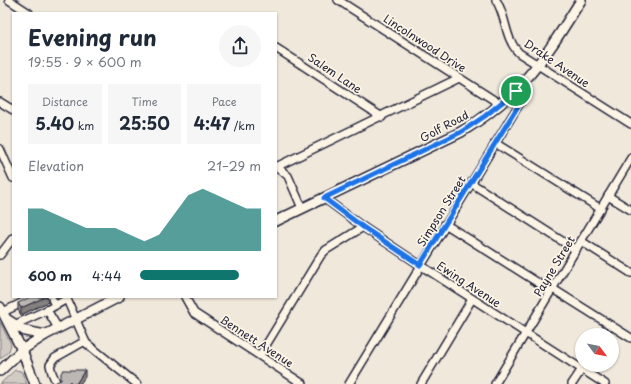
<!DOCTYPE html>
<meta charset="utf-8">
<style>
body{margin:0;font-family:"Playpen Sans",sans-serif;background:#f6f6f7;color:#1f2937;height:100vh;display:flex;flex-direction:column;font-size:15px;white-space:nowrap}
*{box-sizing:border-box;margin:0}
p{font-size:13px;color:#747a83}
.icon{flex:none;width:22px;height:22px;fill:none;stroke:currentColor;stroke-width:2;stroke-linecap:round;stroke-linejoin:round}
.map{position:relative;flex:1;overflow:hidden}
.panel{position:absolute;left:12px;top:12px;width:265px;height:286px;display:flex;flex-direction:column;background:#fff;border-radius:0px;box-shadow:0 1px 3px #0004}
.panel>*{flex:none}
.needle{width:26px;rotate:122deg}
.buttons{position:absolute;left:575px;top:328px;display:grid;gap:8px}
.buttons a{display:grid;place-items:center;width:44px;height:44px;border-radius:50%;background:#fff;box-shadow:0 1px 3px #0004;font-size:20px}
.pin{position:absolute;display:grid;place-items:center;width:34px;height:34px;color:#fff;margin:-17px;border:2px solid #fff;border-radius:50%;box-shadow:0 1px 4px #0007}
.round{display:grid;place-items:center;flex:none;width:42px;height:42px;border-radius:21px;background:#f6f6f7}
.head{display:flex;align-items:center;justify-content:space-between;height:68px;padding:0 16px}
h1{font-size:22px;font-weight:700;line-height:30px}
.figures{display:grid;grid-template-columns:repeat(3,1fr);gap:6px;height:68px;padding:4px 16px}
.figures div{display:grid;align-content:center;border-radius:0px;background:#f6f6f7;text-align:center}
.figures b{font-size:17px;font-weight:700}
.figures small{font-size:11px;font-weight:400}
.figures p{font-size:11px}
.chart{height:112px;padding:8px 16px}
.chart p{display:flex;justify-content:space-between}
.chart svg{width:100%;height:72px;margin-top:4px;fill:#0f766e;opacity:.7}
ul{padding:0 16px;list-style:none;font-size:13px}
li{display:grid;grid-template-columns:64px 48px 1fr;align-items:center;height:30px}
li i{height:10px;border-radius:5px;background:#0f766e}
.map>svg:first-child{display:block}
.green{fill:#d1cbc3;stroke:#7a767f}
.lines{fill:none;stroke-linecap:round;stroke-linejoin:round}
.minor-casing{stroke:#22223b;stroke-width:10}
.major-casing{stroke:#22223b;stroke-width:12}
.minor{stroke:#fcf5e5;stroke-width:7}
.major{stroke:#fcf5e5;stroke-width:9}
.wall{fill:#a29d9a;stroke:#22223b}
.shaded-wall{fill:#84807d;stroke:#22223b}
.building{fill:#bcb7b3;stroke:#22223b}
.route-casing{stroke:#fff;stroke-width:8}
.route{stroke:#1a73e8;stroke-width:5}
.labels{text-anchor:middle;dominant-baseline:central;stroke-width:3.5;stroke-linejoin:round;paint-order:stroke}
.street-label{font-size:11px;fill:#22223b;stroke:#fcf5e5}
</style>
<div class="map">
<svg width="631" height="384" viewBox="0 0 631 384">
<rect width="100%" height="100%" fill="#efe8db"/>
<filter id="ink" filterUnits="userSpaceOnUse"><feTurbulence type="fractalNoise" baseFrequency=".025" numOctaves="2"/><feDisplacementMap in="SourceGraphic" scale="8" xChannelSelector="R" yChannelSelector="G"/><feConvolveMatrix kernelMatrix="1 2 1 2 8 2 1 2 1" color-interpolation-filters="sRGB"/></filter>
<g filter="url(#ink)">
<g class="green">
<path d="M 0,322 L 11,344 L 9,351 L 0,359 Z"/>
<path d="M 15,370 L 21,371 L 27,384 L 0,384 Z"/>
</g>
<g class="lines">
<defs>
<g id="minor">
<path d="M 9,0 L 29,13"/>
<path d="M 338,0 L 500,104"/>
<path d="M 496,0 C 507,17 504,38 519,53 L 631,124"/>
<path d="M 276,48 L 382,117"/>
<path d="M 0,102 L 13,110"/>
<path d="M 495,143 L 601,209"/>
<path d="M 0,149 L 13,178"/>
<path d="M 276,166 L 288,176 L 302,208"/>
<path d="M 276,167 L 459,78"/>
<path d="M 471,183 L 576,250"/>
<path d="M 608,196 L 631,210"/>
<path d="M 324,198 L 363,227 L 420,265 L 605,384"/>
<path d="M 445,224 L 551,291"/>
<path d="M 581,241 L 631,273"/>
<path d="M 0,255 L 13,238"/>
<path d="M 553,289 L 631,338"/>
<path d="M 51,297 L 55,305"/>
<path d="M 66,297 L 86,343 L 137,384"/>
<path d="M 185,297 L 194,313 L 303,384"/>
<path d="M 47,310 L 67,299"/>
<path d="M 3,312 L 34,297"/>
<path d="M 12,326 L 47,310 L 58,328"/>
<path d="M 260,355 L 321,255 L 326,250 L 363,227"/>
<path d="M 57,384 L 52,373 L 50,365 L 55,358 L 85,341"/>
<path d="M 349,384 L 520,103 L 521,97 L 516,91"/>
<path d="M 421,384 L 472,299"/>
<path d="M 495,384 L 631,158"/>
<path d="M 572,384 L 582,369"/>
</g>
<g id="major">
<path d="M 276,221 L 461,132 C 521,96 545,58 581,0"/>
<path d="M 0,307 L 22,350 L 35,384"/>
<path d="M 8,320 L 25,331 L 45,335"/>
<path d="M 0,371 L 22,350 L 45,335 L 119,297"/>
</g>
</defs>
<use href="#minor" class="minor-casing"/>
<use href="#major" class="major-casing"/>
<use href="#minor" class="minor"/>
<use href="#major" class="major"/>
</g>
<path class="wall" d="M 48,297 L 48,302 L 21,315 L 18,310 L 18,303 Z"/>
<g class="shaded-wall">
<path d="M 45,297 L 48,297 L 48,302 L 21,315 L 21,308 Z"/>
<path d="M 85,370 L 85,377 L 80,384 L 76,384 Z"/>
</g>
<g class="building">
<path d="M 30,297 L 45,297 L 21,308 L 18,303 Z"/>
<path d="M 63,370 L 85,370 L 76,384 L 71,384 L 70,381 L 68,384 L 54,384 L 56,382 L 61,380 L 61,373 Z"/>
</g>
</g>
<g class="lines" filter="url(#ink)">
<defs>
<path id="route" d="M 516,91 L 521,97 L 520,103 L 420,265 L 363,227 L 324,198 L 461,132 L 485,116 Z"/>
</defs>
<use href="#route" class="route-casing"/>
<use href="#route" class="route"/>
</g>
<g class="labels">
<g class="street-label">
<text transform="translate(425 43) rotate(33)">Lincolnwood Drive</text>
<text transform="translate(557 63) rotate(34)">Drake Avenue</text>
<text transform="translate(335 73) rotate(34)">Salem Lane</text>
<text transform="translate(444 126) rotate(-28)">Golf Road</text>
<text transform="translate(441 211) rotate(-58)">Simpson Street</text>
<text transform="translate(554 266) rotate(-59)">Payne Street</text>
<text transform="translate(469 284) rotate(33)">Ewing Avenue</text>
<text transform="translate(257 341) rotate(33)">Bennett Avenue</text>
</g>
</g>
</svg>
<div class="buttons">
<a><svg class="needle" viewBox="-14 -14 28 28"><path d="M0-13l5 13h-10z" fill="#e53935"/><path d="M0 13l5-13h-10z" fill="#747a83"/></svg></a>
</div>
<div class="pin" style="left:516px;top:91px;background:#1e9e55"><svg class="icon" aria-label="arrive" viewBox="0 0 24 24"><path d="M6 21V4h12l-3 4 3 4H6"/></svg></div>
<section class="panel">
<div class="head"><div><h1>Evening run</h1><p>19:55 · 9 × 600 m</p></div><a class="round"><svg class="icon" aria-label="share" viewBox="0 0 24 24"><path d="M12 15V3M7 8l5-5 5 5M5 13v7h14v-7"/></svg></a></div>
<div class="figures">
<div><p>Distance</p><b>5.40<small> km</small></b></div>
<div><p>Time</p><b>25:50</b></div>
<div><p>Pace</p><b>4:47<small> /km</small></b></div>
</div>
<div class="chart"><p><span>Elevation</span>21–29 m</p>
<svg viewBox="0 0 160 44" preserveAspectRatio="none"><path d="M0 44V18L10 18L20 22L30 26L40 30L50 30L60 30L70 34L80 38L90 34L100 22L110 10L120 6L130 10L140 14L150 18L160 18V44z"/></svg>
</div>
<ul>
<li><b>600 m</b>4:44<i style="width:82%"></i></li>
</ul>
</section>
</div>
